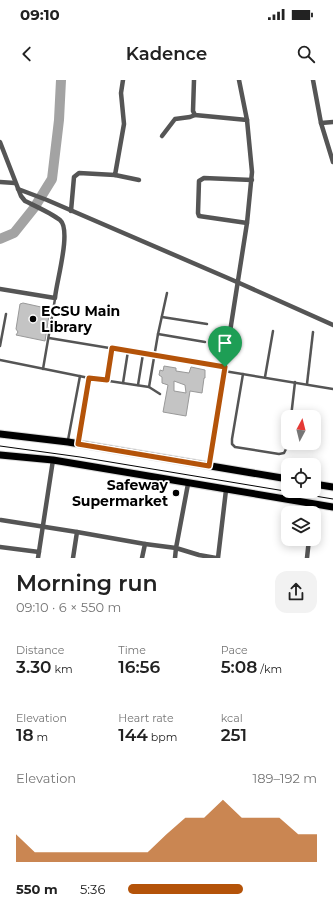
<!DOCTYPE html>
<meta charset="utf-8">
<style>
body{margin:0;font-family:Montserrat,sans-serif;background:#f2f2f2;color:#222;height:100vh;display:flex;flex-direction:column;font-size:15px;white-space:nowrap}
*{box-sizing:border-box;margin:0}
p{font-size:13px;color:#767676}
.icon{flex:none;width:22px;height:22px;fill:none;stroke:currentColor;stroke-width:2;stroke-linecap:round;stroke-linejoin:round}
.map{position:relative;height:478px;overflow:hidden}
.panel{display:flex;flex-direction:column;background:#fff;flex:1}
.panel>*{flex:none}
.needle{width:26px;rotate:7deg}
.tools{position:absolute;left:281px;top:330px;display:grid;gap:8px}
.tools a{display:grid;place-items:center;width:40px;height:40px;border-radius:8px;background:#fff;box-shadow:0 2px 10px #0003;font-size:20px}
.pin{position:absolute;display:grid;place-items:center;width:34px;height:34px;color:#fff;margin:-41px -17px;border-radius:50% 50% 50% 0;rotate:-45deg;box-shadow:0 0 4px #0007}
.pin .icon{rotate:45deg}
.round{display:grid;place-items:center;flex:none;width:42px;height:42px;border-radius:12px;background:#f2f2f2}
.overview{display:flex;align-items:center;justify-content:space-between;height:68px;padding:0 16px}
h1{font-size:22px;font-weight:600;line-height:30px}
.metrics{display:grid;grid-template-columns:repeat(3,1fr);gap:6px;height:68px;padding:4px 16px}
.metrics div{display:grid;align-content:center}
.metrics b{font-size:17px;font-weight:600}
.metrics small{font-size:11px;font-weight:400}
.metrics p{font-size:11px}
.chart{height:112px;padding:8px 16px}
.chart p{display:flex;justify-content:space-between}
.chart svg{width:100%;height:72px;margin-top:4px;fill:#b45309;opacity:.7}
ul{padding:0 16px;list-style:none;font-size:13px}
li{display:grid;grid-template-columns:64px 48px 1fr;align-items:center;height:30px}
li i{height:10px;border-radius:5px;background:#b45309}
.status{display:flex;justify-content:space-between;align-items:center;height:28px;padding:0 20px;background:#fff;direction:ltr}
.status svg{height:11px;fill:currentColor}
header{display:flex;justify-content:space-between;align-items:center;height:52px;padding:0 16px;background:#fff;font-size:18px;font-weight:600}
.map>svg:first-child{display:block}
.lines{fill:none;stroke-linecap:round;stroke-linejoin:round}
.river{stroke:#a3a3a3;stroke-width:10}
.building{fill:#c4c4c4;stroke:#999;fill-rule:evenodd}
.primary-casing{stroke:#dbdbdb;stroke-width:9}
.service{stroke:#555;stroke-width:2.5}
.minor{stroke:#555;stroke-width:4.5}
.primary{stroke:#000;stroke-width:7}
.tram{stroke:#000;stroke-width:1}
.route-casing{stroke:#fff;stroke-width:8}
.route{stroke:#b45309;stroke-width:5}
.poi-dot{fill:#000;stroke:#fff;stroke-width:1.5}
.labels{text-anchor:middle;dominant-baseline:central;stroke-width:3.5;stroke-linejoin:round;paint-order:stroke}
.poi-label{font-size:14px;font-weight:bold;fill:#000;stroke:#fff;text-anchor:start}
</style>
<div class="status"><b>09:10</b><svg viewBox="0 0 49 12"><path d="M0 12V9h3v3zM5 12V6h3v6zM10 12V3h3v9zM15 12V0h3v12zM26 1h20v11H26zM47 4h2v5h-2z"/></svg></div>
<header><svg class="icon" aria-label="back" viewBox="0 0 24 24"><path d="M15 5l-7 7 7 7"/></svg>Kadence<svg class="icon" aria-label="search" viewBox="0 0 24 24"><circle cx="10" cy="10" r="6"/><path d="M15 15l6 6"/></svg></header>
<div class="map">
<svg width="333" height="478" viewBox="0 0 333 478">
<rect width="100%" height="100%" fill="#fff"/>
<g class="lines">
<path class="river" d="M 0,159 L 14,153 L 34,128 L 52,99 L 59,40 L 61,0"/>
</g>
<g class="building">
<path d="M 23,223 L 50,229 L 45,261 L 16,255 L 18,252 L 16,249 L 20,224 Z"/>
<path d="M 164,286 L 176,288 L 176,291 L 189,293 L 191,287 L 205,290 L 205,298 L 204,298 L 202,313 L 190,311 L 186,336 L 163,332 L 168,305 L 162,303 L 162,297 L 159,295 L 160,290 L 163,291 ZM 174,301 L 185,305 L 186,313 L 174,311 Z"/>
</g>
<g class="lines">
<defs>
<g id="primary">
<path d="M 0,354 L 68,362 L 288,399"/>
<path d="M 0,375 L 53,380 L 333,427"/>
<path d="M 314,404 L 333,407"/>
</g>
</defs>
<use href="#primary" class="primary-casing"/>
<g class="service">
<path d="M 162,237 L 207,244"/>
<path d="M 158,254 L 205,262"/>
<path d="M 49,258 L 224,287"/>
<path d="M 0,266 L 6,234"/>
<path d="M 0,280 L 89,298 L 149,307 L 160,314"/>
<path d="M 43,289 L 55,219"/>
<path d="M 224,291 L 333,309"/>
<path d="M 243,294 L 232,359 L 232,364 L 235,367 L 279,374 L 284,373 L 287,367 L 288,356"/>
<path d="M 265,297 L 273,251"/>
<path d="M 107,300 L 112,268"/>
<path d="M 123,303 L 128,271"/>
<path d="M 307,304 L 313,252"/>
<path d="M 138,305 L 143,274"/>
<path d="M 149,307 L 158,254 L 167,213"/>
<path d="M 291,337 L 295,302"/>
<path d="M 68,360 L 80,296"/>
<path d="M 78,363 L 89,298"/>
</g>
<g class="minor">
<path d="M 194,0 L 193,31 L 195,35 L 247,40"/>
<path d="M 313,0 L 321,43 L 333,82"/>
<path d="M 321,43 L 333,42"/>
<path d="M 162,56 L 175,39 L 190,37 L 195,35"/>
<path d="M 0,62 L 21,116 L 25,121 C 35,126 51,133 60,140 C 72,150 56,203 55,218 L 0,209"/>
<path d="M 115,95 L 139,100"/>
<path d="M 0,102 L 15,103"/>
<path d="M 18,109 L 47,120 L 237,202 L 333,245"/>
<path d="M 71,131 L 74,97 L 79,93 L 115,95 L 124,44 L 121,13 L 123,0"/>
<path d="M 247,143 L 199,136 L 198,133 L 199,101 L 204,98 L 252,100"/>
<path d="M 209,386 L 247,143 L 252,92 L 247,40 L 239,0"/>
<path d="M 188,404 L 176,468 L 199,475 L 216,478"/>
<path d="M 313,433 L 315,424"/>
<path d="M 1,440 L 77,452 L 73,478"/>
<path d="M 77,452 L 145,464 L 142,478"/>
<path d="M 145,464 L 176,468 L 175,478"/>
<path d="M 0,467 L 39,472"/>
<path d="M 38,478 L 53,380"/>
<path d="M 218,478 L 226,410"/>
<path d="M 307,478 L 309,459"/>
</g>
<use href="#primary" class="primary"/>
<path class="tram" d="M 0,366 L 80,377 L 333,419"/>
</g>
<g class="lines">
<defs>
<path id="route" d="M 112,268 L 225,287 L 209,386 L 78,364 L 89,298 L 107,300 Z"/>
</defs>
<use href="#route" class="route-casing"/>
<use href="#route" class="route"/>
</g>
<g class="poi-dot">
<circle cx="33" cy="239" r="4"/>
<circle cx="176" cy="413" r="4"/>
</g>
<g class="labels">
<g class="poi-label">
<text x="41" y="231">ECSU Main<tspan x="41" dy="16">Library</tspan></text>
<text x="168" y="405" text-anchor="end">Safeway<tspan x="168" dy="16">Supermarket</tspan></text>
</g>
</g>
</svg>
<div class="tools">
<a><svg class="needle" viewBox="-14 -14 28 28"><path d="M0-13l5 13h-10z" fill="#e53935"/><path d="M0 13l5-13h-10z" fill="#767676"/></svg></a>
<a><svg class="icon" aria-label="locate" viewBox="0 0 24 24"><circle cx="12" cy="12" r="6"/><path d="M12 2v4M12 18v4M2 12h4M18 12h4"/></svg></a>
<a><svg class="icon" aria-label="layers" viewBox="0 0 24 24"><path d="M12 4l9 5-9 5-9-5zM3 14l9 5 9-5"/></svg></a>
</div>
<div class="pin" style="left:225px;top:287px;background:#1e9e55"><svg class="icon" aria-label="arrive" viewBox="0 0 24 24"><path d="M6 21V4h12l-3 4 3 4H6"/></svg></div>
</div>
<section class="panel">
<div class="overview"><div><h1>Morning run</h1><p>09:10 · 6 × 550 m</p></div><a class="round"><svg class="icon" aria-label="share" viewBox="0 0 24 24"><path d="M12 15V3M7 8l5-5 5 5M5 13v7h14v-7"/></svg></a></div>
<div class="metrics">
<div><p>Distance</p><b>3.30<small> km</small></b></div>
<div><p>Time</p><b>16:56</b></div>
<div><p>Pace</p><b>5:08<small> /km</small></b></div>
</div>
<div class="metrics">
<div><p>Elevation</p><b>18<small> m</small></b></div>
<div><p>Heart rate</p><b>144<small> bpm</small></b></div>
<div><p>kcal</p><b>251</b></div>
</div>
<div class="chart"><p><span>Elevation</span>189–192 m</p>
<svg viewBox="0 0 160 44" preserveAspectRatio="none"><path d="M0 44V27L10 38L20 38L30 38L40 38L50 38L60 38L70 38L80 27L90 17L100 17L110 6L120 17L130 17L140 17L150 27L160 27V44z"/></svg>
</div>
<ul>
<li><b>550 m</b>5:36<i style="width:61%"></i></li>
</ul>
</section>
